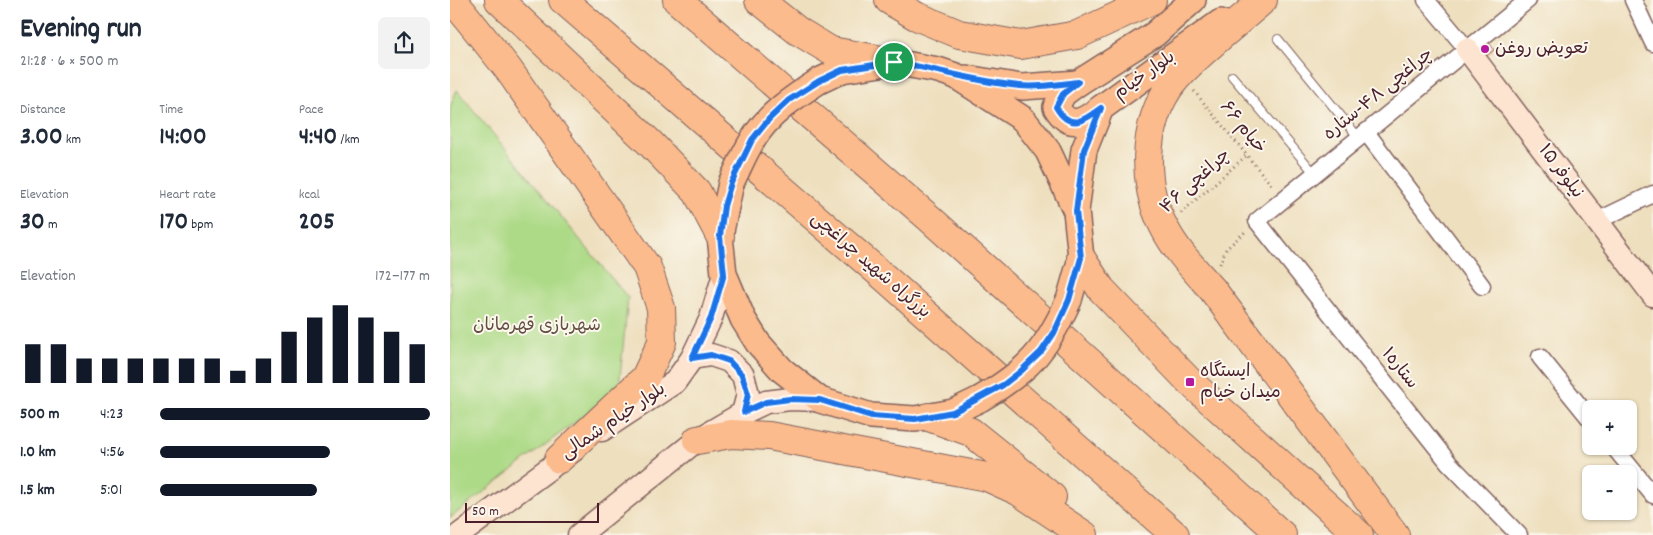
<!DOCTYPE html>
<meta charset="utf-8">
<style>
body{margin:0;font-family:Dekko,"Playpen Sans Arabic",sans-serif;background:#f2f2f3;color:#1f2937;height:100vh;display:flex;flex-direction:column;font-size:19px;white-space:nowrap}
*{box-sizing:border-box;margin:0}
p{font-size:16px;color:#747a83}
.icon{flex:none;width:28px;height:28px;fill:none;stroke:currentColor;stroke-width:2;stroke-linecap:round;stroke-linejoin:round}
.map{position:relative;flex:1;overflow:hidden}
.drawer{display:flex;flex-direction:column;background:#fff;width:450px}
.drawer>*{flex:none}
.controls{position:absolute;left:1132px;top:400px;display:grid;gap:10px}
.controls a{display:grid;place-items:center;width:55px;height:55px;border-radius:8px;background:#fff;box-shadow:0 1px 4px #0004;font-size:25px}
.scale{position:absolute;left:15px;bottom:12px;width:134px;box-sizing:border-box;padding-left:5px;border:2px solid #4a1f2b;border-top:0;font-size:14px;line-height:18px;white-space:nowrap;color:#4a1f2b;-webkit-text-stroke:4px #fbf7ec;paint-order:stroke}
.pin{position:absolute;display:grid;place-items:center;width:42px;height:42px;color:#fff;margin:-21px;border:2px solid #fff;border-radius:50%;box-shadow:0 1px 5px #0007}
.round{display:grid;place-items:center;flex:none;width:52px;height:52px;border-radius:8px;background:#f2f2f3}
.summary{display:flex;align-items:center;justify-content:space-between;height:85px;padding:0 20px}
h1{font-size:28px;font-weight:700;line-height:38px}
.metrics{display:grid;grid-template-columns:repeat(3,1fr);gap:8px;height:85px;padding:5px 20px}
.metrics div{display:grid;align-content:center}
.metrics b{font-size:25px;font-weight:700}
.metrics small{font-size:14px;font-weight:400}
.metrics p{font-size:14px}
.chart{height:140px;padding:10px 20px}
.chart p{display:flex;justify-content:space-between}
.chart svg{width:100%;height:90px;margin-top:5px;stroke:#111827;stroke-width:6}
ul{padding:0 20px;list-style:none;font-size:16px}
li{display:grid;grid-template-columns:80px 60px 1fr;align-items:center;height:38px}
li i{height:12px;border-radius:6px;background:#111827}
main{display:flex;flex:1;min-height:0}
.map>svg:first-child{display:block}
.green{fill:#adda87;stroke:#7c7c59}
.building{fill:#eca271}
.lines{fill:none;stroke-linecap:round;stroke-linejoin:round}
.lane-casing{stroke:#83625e;stroke-width:10}
.street-casing{stroke:#83625e;stroke-width:19}
.secondary-casing{stroke:#83625e;stroke-width:25}
.primary-casing{stroke:#83625e;stroke-width:28}
.highway-casing{stroke:#83625e;stroke-width:30}
.path{stroke:#83625e;stroke-width:3;stroke-dasharray:1 4;stroke-linecap:butt}
.lane{stroke:#fff;stroke-width:8}
.street{stroke:#fff;stroke-width:16}
.secondary{stroke:#fde4d1;stroke-width:22}
.primary{stroke:#fbbb8c;stroke-width:25}
.highway{stroke:#fbbb8c;stroke-width:28}
.primary-bridge-casing{stroke:#83625e;stroke-width:28;stroke-linecap:butt}
.primary-bridge{stroke:#fbbb8c;stroke-width:25}
.route-casing{stroke:#fff;stroke-width:10}
.route{stroke:#1a73e8;stroke-width:6}
.poi-dot{fill:#b5179e;stroke:#fbf7ec;stroke-width:2}
.labels{text-anchor:middle;dominant-baseline:central;stroke-width:4;stroke-linejoin:round;paint-order:stroke}
.poi-label{font-size:18px;fill:#4a1f2b;stroke:#fbf7ec;text-anchor:start}
.street-label{font-size:18px;fill:#4a1f2b;stroke:#fbf7ec}
.park-label{font-size:18px;fill:#634e42;stroke:#fbf7ec}
</style>
<main>
<section class="drawer">
<div class="summary"><div><h1>Evening run</h1><p>21:28 · 6 × 500 m</p></div><a class="round"><svg class="icon" aria-label="share" viewBox="0 0 24 24"><path d="M12 15V3M7 8l5-5 5 5M5 13v7h14v-7"/></svg></a></div>
<div class="metrics">
<div><p>Distance</p><b>3.00<small> km</small></b></div>
<div><p>Time</p><b>14:00</b></div>
<div><p>Pace</p><b>4:40<small> /km</small></b></div>
</div>
<div class="metrics">
<div><p>Elevation</p><b>30<small> m</small></b></div>
<div><p>Heart rate</p><b>170<small> bpm</small></b></div>
<div><p>kcal</p><b>205</b></div>
</div>
<div class="chart"><p><span>Elevation</span>172–177 m</p>
<svg viewBox="0 0 160 44" preserveAspectRatio="none"><path d="M5 44V25M15 44V25M25 44V32M35 44V32M45 44V32M55 44V32M65 44V32M75 44V32M85 44V38M95 44V32M105 44V19M115 44V12M125 44V6M135 44V12M145 44V19M155 44V25"/></svg>
</div>
<ul>
<li><b>500 m</b>4:23<i style="width:100%"></i></li>
<li><b>1.0 km</b>4:56<i style="width:63%"></i></li>
<li><b>1.5 km</b>5:01<i style="width:58%"></i></li>
</ul>
</section>
<div class="map">
<svg width="1203" height="535" viewBox="0 0 1203 535">
<rect width="100%" height="100%" fill="#fbf7ec"/>
<filter id="ink" filterUnits="userSpaceOnUse"><feTurbulence type="fractalNoise" baseFrequency=".02" numOctaves="2"/><feDisplacementMap in="SourceGraphic" scale="10" xChannelSelector="R" yChannelSelector="G"/><feConvolveMatrix kernelMatrix="1 2 1 2 8 2 1 2 1" color-interpolation-filters="sRGB"/></filter>
<filter id="wash" filterUnits="userSpaceOnUse"><feTurbulence type="fractalNoise" baseFrequency=".0096" numOctaves="4" result="noise"/><feDisplacementMap in="SourceGraphic" scale="20" xChannelSelector="R" yChannelSelector="G"/><feGaussianBlur stdDeviation="1.12" result="paint"/><feColorMatrix in="noise" values="0 0 0 0 0 0 0 0 0 0 0 0 0 0 0 0 0 1.4 0 .05"/><feComposite in="paint" operator="in"/></filter>
<g filter="url(#wash)">
<rect width="100%" height="100%" fill="#eedfbe"/>
<path class="green" d="M 7,90 L 178,298 L 169,388 L 0,518 L 0,107 Z"/>
<g id="blocks">
<path class="building" d="M 1038,41 L 1044,50 L 1033,58 L 1027,49 Z"/>
</g>
</g>
<g filter="url(#ink)">
<use href="#blocks" fill-opacity="0" stroke="#83625e" stroke-width="1"/>
<g class="lines">
<defs>
<g id="lane">
<path d="M 828,39 L 909,138"/>
<path d="M 782,76 L 865,174"/>
</g>
<g id="street">
<path d="M 976,0 L 1017,49"/>
<path d="M 1183,0 L 1203,43"/>
<path d="M 916,132 L 1032,286"/>
<path d="M 1147,221 L 1203,194"/>
<path d="M 1090,357 L 1141,420"/>
<path d="M 1163,446 L 1203,495"/>
<path d="M 1069,535 L 999,463 L 807,221 L 1078,0"/>
</g>
<g id="secondary">
<path d="M 1017,49 L 1203,295"/>
<path d="M 242,358 L 261,355 L 279,361 L 293,375 L 298,394 L 293,413"/>
<path d="M 152,430 L 225,382 L 242,358 L 261,318 L 274,274"/>
<path d="M 9,535 L 124,450"/>
<path d="M 129,535 L 247,440 L 293,413 L 316,402 L 340,399 L 370,400"/>
</g>
<g id="primary">
<path d="M 516,78 L 572,87 L 628,83 L 705,34 L 743,0"/>
<path d="M 369,81 L 392,70 L 444,62 L 488,70 L 506,76 L 573,119 L 598,151 L 626,211 L 631,258 L 619,300"/>
<path d="M 628,83 L 613,94 L 606,107 C 620,131 634,121 651,108"/>
<path d="M 281,183 L 270,236 L 274,274 L 293,319 L 308,343 L 332,370 L 370,400 L 421,416 L 465,419 L 503,412 L 530,399"/>
<path d="M 626,211 L 634,150 L 651,108 L 771,22"/>
</g>
<g id="highway">
<path d="M 3,0 L 58,69 L 197,267 L 211,308 L 212,342 L 195,378 L 109,459"/>
<path d="M 49,0 L 201,144 L 247,192 L 270,236"/>
<path d="M 113,0 L 434,277 L 725,535"/>
<path d="M 227,0 L 478,217 L 832,535"/>
<path d="M 309,0 L 348,31 L 381,51 L 444,62"/>
<path d="M 439,0 L 466,16 L 509,34 L 571,45 L 627,35 L 702,0"/>
<path d="M 813,0 C 786,24 756,47 731,73 C 692,113 689,182 715,229 C 727,252 745,270 762,289 L 945,535"/>
<path d="M 631,258 L 651,289 L 740,382 L 909,535"/>
<path d="M 479,417 L 521,432 L 602,497"/>
<path d="M 247,440 L 281,434 L 319,436 L 537,477 L 568,491 L 634,535"/>
</g>
</defs>
<use href="#lane" class="lane-casing"/>
<use href="#street" class="street-casing"/>
<use href="#secondary" class="secondary-casing"/>
<use href="#primary" class="primary-casing"/>
<use href="#highway" class="highway-casing"/>
<g class="path">
<path d="M 744,91 L 823,187"/>
<path d="M 731,213 L 797,155"/>
<path d="M 770,264 L 776,249 L 796,231"/>
</g>
<use href="#lane" class="lane"/>
<use href="#street" class="street"/>
<use href="#secondary" class="secondary"/>
<use href="#primary" class="primary"/>
<use href="#highway" class="highway"/>
<defs>
<g id="primary-bridge">
<path d="M 281,183 C 288,169 294,154 302,141 C 318,114 344,97 369,81"/>
<path d="M 530,399 C 579,370 595,352 619,300"/>
</g>
</defs>
<use href="#primary-bridge" class="primary-bridge-casing"/>
<use href="#primary-bridge" class="primary-bridge"/>
</g>
</g>
<g class="lines" filter="url(#ink)">
<defs>
<path id="route" d="M 444,62 C 486,69 527,82 570,86 C 588,88 610,84 628,82 L 613,94 L 606,107 C 620,131 634,121 651,108 L 634,150 L 626,211 L 631,258 L 619,300 L 604,333 L 591,352 L 571,371 L 553,385 L 503,412 L 465,419 L 421,416 L 370,400 L 340,399 L 316,402 L 294,412 L 298,394 L 292,375 L 279,361 L 261,355 L 242,358 L 261,318 L 274,274 L 270,236 L 274,206 L 281,183 L 302,140 L 319,119 L 339,100 L 369,81 L 392,70 Z"/>
</defs>
<use href="#route" class="route-casing"/>
<use href="#route" class="route"/>
</g>
<g class="poi-dot">
<circle cx="1035" cy="49" r="5"/>
<rect x="735" y="377" width="10" height="10" rx="2.5"/>
</g>
<g class="labels">
<g class="poi-label">
<text x="1045" y="49">تعویض روغن</text>
<text x="750" y="372">ایستگاه<tspan x="750" dy="21">میدان خیام</tspan></text>
</g>
<g class="street-label">
<text transform="translate(695 76) rotate(-35)">بلوار خیام</text>
<text transform="translate(929 95) rotate(-39)">چراغچی ۴۸-ستاره</text>
<text transform="translate(792 128) rotate(51)">خیام ۶۶</text>
<text transform="translate(1110 172) rotate(53)">نیلوفر ۱۵</text>
<text transform="translate(746 182) rotate(-42)">چراغچی ۴۶</text>
<text transform="translate(420 266) rotate(41)">بزرگراه شهید چراغچی</text>
<text transform="translate(949 369) rotate(51)">ستاره۱</text>
<text transform="translate(164 422) rotate(-34)">بلوار خیام شمالی</text>
</g>
<g class="park-label">
<text x="87" y="326">شهربازی قهرمانان</text>
</g>
</g>
</svg>
<div class="controls">
<a>+</a>
<a>−</a>
</div>
<div class="scale">50 m</div>
<div class="pin" style="left:444px;top:62px;background:#1e9e55"><svg class="icon" aria-label="arrive" viewBox="0 0 24 24"><path d="M6 21V4h12l-3 4 3 4H6"/></svg></div>
</div>
</main>
